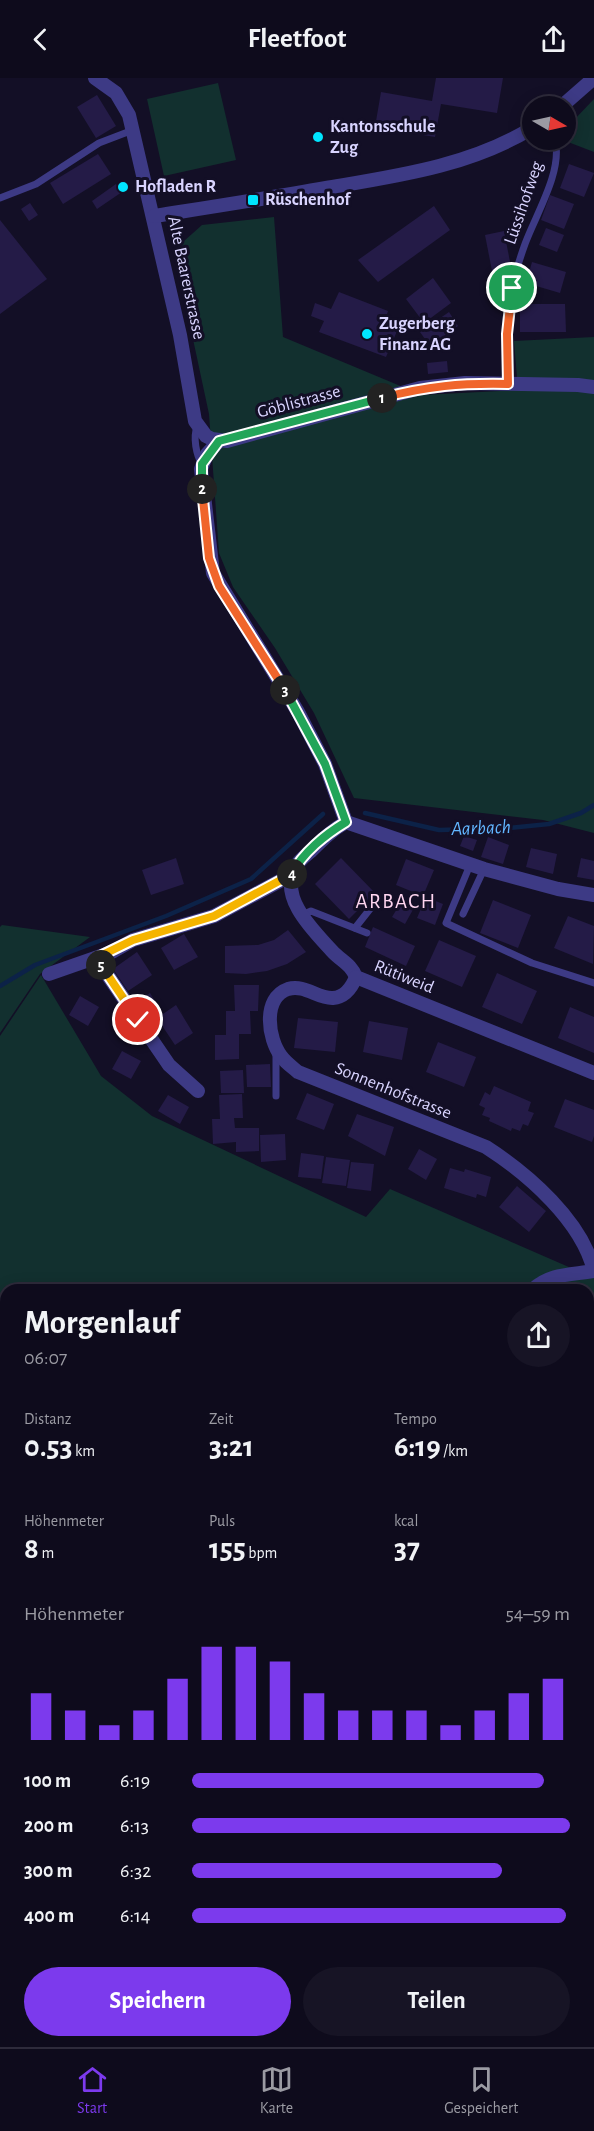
<!DOCTYPE html>
<html lang="de">
<meta charset="utf-8">
<style>
body{margin:0;font-family:"Alegreya Sans",sans-serif;background:#171425;color:#f1f3f6;height:100vh;display:flex;flex-direction:column;font-size:22px;white-space:nowrap}
*{box-sizing:border-box;margin:0}
p{font-size:20px;color:#9b9ba3}
.icon{flex:none;width:33px;height:33px;fill:none;stroke:currentColor;stroke-width:2;stroke-linecap:round;stroke-linejoin:round}
.map{position:relative;flex:1;overflow:hidden}
.drawer{position:absolute;left:0px;top:1206px;width:594px;height:764px;display:flex;flex-direction:column;background:#0e0b1c;border-radius:18px 18px 0 0;box-shadow:0 3px 15px #0003,0 0 0 2px #2e2b3b}
.drawer>*{flex:none}
.needle{width:39px;rotate:99deg}
.fabs{position:absolute;left:522px;top:18px;display:grid;gap:12px}
.fabs a{display:grid;place-items:center;width:54px;height:54px;border-radius:50%;background:#0e0b1c;box-shadow:0 3px 15px #0003,0 0 0 2px #2e2b3b;font-size:30px}
.pin{position:absolute;display:grid;place-items:center;width:51px;height:51px;color:#fff;margin:-26px;border:3px solid #fff;border-radius:50%;box-shadow:0 2px 6px #0007}
.km{position:absolute;width:30px;height:30px;margin:-15px;border-radius:50%;background:#222;color:#fff;font-size:16px;line-height:30px;text-align:center}
.round{display:grid;place-items:center;flex:none;width:63px;height:63px;border-radius:32px;background:#171425}
.head{display:flex;align-items:center;justify-content:space-between;height:102px;padding:0 24px}
h1{font-size:33px;font-weight:600;line-height:45px}
.metrics{display:grid;grid-template-columns:repeat(3,1fr);gap:9px;height:102px;padding:6px 24px}
.metrics div{display:grid;align-content:center}
.metrics b{font-size:30px;font-weight:600}
.metrics small{font-size:16px;font-weight:400}
.metrics p{font-size:16px}
.chart{height:168px;padding:12px 24px}
.chart p{display:flex;justify-content:space-between}
.chart svg{width:100%;height:108px;margin-top:6px;stroke:#7c3aed;stroke-width:6}
.primary-button{display:flex;gap:12px;margin-top:auto;padding:12px 24px}
.primary-button a{flex:1;height:69px;border-radius:36px;background:#7c3aed;color:#fff;font-size:24px;font-weight:600;line-height:69px;text-align:center}
.primary-button a+a{background:#171425;color:#f1f3f6}
ul{padding:0 24px;list-style:none;font-size:20px}
li{display:grid;grid-template-columns:96px 72px 1fr;align-items:center;height:45px}
li i{height:15px;border-radius:8px;background:#7c3aed}
header{display:flex;justify-content:space-between;align-items:center;height:78px;padding:0 24px;background:#0e0b1c;font-size:27px;font-weight:600}
.tab-bar{display:flex;justify-content:space-around;align-items:center;height:84px;border-top:2px solid #2e2b3b;background:#0e0b1c;font-size:16px;color:#9b9ba3}
.tab-bar a{display:grid;justify-items:center;gap:3px}
.tab-bar .selected{color:#7c3aed}
.map>svg:first-child{display:block}
.green{fill:#12302f;fill-rule:evenodd}
.lines{fill:none;stroke-linecap:round;stroke-linejoin:round}
.stream{stroke:#0c2248;stroke-width:4.5}
.building{fill:#241b47}
.lane{stroke:#3d3a85;stroke-width:7}
.street{stroke:#3d3a85;stroke-width:14}
.split-1-casing{stroke:#fff;stroke-width:12}
.split-2-casing{stroke:#fff;stroke-width:12}
.split-3-casing{stroke:#fff;stroke-width:12}
.split-4-casing{stroke:#fff;stroke-width:12}
.split-5-casing{stroke:#fff;stroke-width:12}
.split-6-casing{stroke:#fff;stroke-width:12}
.split-1{stroke:#f0652b;stroke-width:8}
.split-2{stroke:#22a559;stroke-width:8}
.split-3{stroke:#f0652b;stroke-width:8}
.split-4{stroke:#22a559;stroke-width:8}
.split-5{stroke:#f5b400;stroke-width:8}
.split-6{stroke:#f5b400;stroke-width:8}
.poi-dot{fill:#00e5ff;stroke:#130f26;stroke-width:2}
.labels{text-anchor:middle;dominant-baseline:central;stroke-width:6;stroke-linejoin:round;paint-order:stroke}
.poi-label{font-size:18px;font-weight:bold;fill:#d9d4ff;stroke:#130f26;text-anchor:start}
.street-label{font-size:18px;fill:#d9d4ff;stroke:#130f26}
.water-label{font-size:20px;font-style:italic;fill:#62b6ff;stroke:#130f26}
.quarter-label{font-size:21px;letter-spacing:1.5px;fill:#ffd6f0;stroke:#130f26}
</style>
<header><svg class="icon" aria-label="back" viewBox="0 0 24 24"><path d="M15 5l-7 7 7 7"/></svg>Fleetfoot<svg class="icon" aria-label="share" viewBox="0 0 24 24"><path d="M12 15V3M7 8l5-5 5 5M5 13v7h14v-7"/></svg></header>
<div class="map">
<svg width="594" height="1969" viewBox="0 0 594 1969">
<rect width="100%" height="100%" fill="#130f26"/>
<g class="green">
<path d="M 218,5 L 236,82 L 164,98 L 147,21 Z"/>
<path d="M 594,21 L 594,74 L 568,64 L 574,42 Z"/>
<path d="M 274,139 L 283,259 L 422,317 L 518,312 L 514,263 L 594,259 L 594,755 L 543,742 L 354,720 L 314,635 L 275,570 L 233,509 L 219,475 L 209,336 L 174,172 L 202,147 Z"/>
<path d="M 2,847 L 90,859 L 40,896 L 0,955 L 0,849 Z"/>
<path d="M 41,897 L 101,998 L 152,1038 L 366,1139 L 390,1111 L 594,1200 L 594,1969 L 0,1969 L 0,958 ZM 6,1212 L 588,1212 L 588,1964 L 6,1964 Z"/>
</g>
<g class="lines">
<g class="stream">
<path d="M 365,735 L 439,752 L 509,750 L 549,746 L 581,735 L 594,727"/>
<path d="M 0,908 L 35,887 L 166,838 L 251,801 L 323,736"/>
</g>
</g>
<g class="building">
<path d="M 436,0 L 503,0 L 497,35 L 441,26 L 435,59 L 375,49 L 381,14 L 432,23 Z"/>
<path d="M 97,17 L 116,48 L 96,60 L 77,29 Z"/>
<path d="M 98,76 L 111,96 L 63,126 L 50,105 Z"/>
<path d="M 569,86 L 594,95 L 584,119 L 560,110 Z"/>
<path d="M 116,106 L 122,114 L 97,131 L 92,123 Z"/>
<path d="M 550,117 L 574,126 L 564,151 L 541,142 Z"/>
<path d="M 30,125 L 38,137 L 29,143 L 21,131 Z"/>
<path d="M 434,128 L 450,152 L 378,204 L 358,182 Z"/>
<path d="M 0,142 L 47,201 L 0,236 Z"/>
<path d="M 546,150 L 564,157 L 557,174 L 539,167 Z"/>
<path d="M 504,153 L 512,194 L 493,198 L 485,157 Z"/>
<path d="M 532,184 L 566,194 L 560,215 L 526,205 Z"/>
<path d="M 433,200 L 451,225 L 424,245 L 406,221 Z"/>
<path d="M 339,214 L 388,233 L 386,239 L 400,246 L 386,279 L 319,254 L 324,243 L 311,238 L 315,225 L 331,231 Z"/>
<path d="M 520,226 L 565,226 L 566,254 L 520,254 Z"/>
<path d="M 449,234 L 458,248 L 430,268 L 420,254 Z"/>
<path d="M 447,283 L 448,294 L 428,296 L 427,285 Z"/>
<path d="M 464,758 L 477,762 L 473,773 L 460,768 Z"/>
<path d="M 488,759 L 509,767 L 503,786 L 481,779 Z"/>
<path d="M 531,770 L 557,776 L 553,796 L 526,789 Z"/>
<path d="M 176,780 L 184,806 L 151,817 L 142,792 Z"/>
<path d="M 341,780 L 375,815 L 349,841 L 315,806 Z"/>
<path d="M 581,780 L 594,783 L 594,802 L 577,799 Z"/>
<path d="M 406,781 L 434,792 L 423,818 L 396,807 Z"/>
<path d="M 426,819 L 443,826 L 435,847 L 417,840 Z"/>
<path d="M 403,821 L 415,828 L 405,846 L 392,839 Z"/>
<path d="M 493,822 L 531,837 L 518,870 L 480,855 Z"/>
<path d="M 568,838 L 594,848 L 593,886 L 554,870 Z"/>
<path d="M 373,849 L 415,868 L 406,888 L 365,869 Z"/>
<path d="M 288,852 L 306,874 L 287,886 L 267,893 L 246,896 L 225,895 L 225,868 L 258,867 L 274,862 Z"/>
<path d="M 184,856 L 198,879 L 174,892 L 161,870 Z"/>
<path d="M 439,862 L 476,878 L 462,909 L 425,893 Z"/>
<path d="M 137,874 L 152,897 L 128,913 L 113,891 Z"/>
<path d="M 497,895 L 537,913 L 522,946 L 482,929 Z"/>
<path d="M 234,907 L 259,907 L 258,933 L 250,933 L 251,956 L 239,956 L 239,981 L 215,982 L 215,957 L 226,957 L 226,933 L 235,933 Z"/>
<path d="M 150,915 L 163,936 L 176,927 L 193,955 L 175,967 L 159,943 L 154,947 L 138,923 Z"/>
<path d="M 80,918 L 99,929 L 88,948 L 69,937 Z"/>
<path d="M 570,929 L 594,939 L 594,975 L 558,960 Z"/>
<path d="M 298,940 L 338,944 L 335,974 L 294,970 Z"/>
<path d="M 369,943 L 408,950 L 402,982 L 363,974 Z"/>
<path d="M 438,964 L 476,979 L 464,1009 L 426,994 Z"/>
<path d="M 122,973 L 141,983 L 131,1001 L 112,991 Z"/>
<path d="M 270,986 L 271,1009 L 247,1009 L 246,987 Z"/>
<path d="M 243,992 L 244,1015 L 221,1015 L 220,993 Z"/>
<path d="M 494,1008 L 531,1024 L 528,1033 L 534,1035 L 528,1048 L 523,1046 L 520,1053 L 512,1050 L 511,1053 L 489,1043 L 490,1040 L 482,1037 L 485,1030 L 479,1027 L 485,1014 L 490,1017 Z"/>
<path d="M 307,1015 L 334,1026 L 324,1052 L 296,1041 Z"/>
<path d="M 242,1016 L 243,1040 L 234,1040 L 235,1050 L 259,1050 L 259,1073 L 236,1074 L 236,1064 L 213,1066 L 212,1041 L 220,1041 L 219,1017 Z"/>
<path d="M 168,1017 L 189,1029 L 180,1046 L 158,1033 Z"/>
<path d="M 565,1021 L 594,1032 L 594,1058 L 592,1064 L 554,1049 Z"/>
<path d="M 357,1036 L 394,1049 L 385,1078 L 348,1058 Z"/>
<path d="M 285,1056 L 286,1082 L 261,1084 L 260,1057 Z"/>
<path d="M 419,1071 L 437,1081 L 426,1102 L 408,1091 Z"/>
<path d="M 301,1075 L 324,1078 L 321,1101 L 298,1099 Z"/>
<path d="M 326,1079 L 350,1082 L 346,1108 L 322,1105 Z"/>
<path d="M 351,1084 L 374,1086 L 371,1113 L 347,1110 Z"/>
<path d="M 450,1090 L 464,1094 L 465,1091 L 491,1099 L 486,1119 L 477,1116 L 476,1120 L 444,1110 Z"/>
<path d="M 517,1108 L 546,1133 L 529,1154 L 499,1129 Z"/>
<path d="M 0,1260 L 6,1261 L 6,1302 L 0,1300 Z"/>
<path d="M 588,1321 L 594,1322 L 594,1365 L 588,1364 Z"/>
<path d="M 588,1633 L 594,1636 L 594,1693 L 592,1697 L 588,1695 Z"/>
</g>
<g class="lines">
<g class="lane">
<path d="M 0,120 L 36,106 L 99,65 L 133,52"/>
<path d="M 508,306 C 507,274 506,241 512,210 C 515,195 520,180 525,166 C 536,136 563,93 555,62"/>
<path d="M 197,349 C 193,359 196,377 202,386"/>
<path d="M 470,787 L 446,845 L 532,885 L 594,905"/>
<path d="M 463,836 L 484,791"/>
<path d="M 302,837 L 311,833 L 367,855"/>
<path d="M 355,850 L 374,826"/>
<path d="M 276,976 L 276,1018"/>
<path d="M 0,1329 L 6,1330"/>
</g>
<g class="street">
<path d="M 95,0 L 116,15 L 129,37 L 180,257 L 195,343 L 206,358 L 212,361 L 227,363 L 420,310 L 465,305 L 578,307 L 594,309"/>
<path d="M 562,28 L 594,0"/>
<path d="M 154,138 C 211,129 269,120 326,110 C 397,98 470,88 532,50"/>
<path d="M 219,363 L 207,376 L 201,391 L 213,495 L 298,634 L 325,686 L 346,744"/>
<path d="M 346,744 C 332,752 322,762 311,773 C 305,778 298,783 295,790 C 279,820 313,852 332,873 C 341,883 351,886 356,899 L 594,995"/>
<path d="M 346,744 L 484,791 L 558,811 L 594,817"/>
<path d="M 96,880 L 169,987 L 198,1013"/>
<path d="M 49,896 L 112,874 L 133,862 L 214,838 L 291,797"/>
<path d="M 356,899 C 352,909 346,919 333,920 C 318,921 305,906 288,911 C 262,920 268,961 281,978 C 285,984 292,989 298,994 L 486,1069 C 528,1096 582,1143 594,1193"/>
<path d="M 532,1212 C 550,1195 571,1197 594,1193"/>
<path d="M 588,1725 L 594,1729"/>
<path d="M 588,1959 L 594,1934"/>
</g>
</g>
<g class="lines">
<defs>
<path id="split-1" d="M 382,320 C 427,308 461,305 508,306 L 507,256 L 512,210"/>
<path id="split-2" d="M 202,411 L 202,386 L 219,363 L 382,320"/>
<path id="split-3" d="M 202,411 L 209,480 L 219,508 L 285,612"/>
<path id="split-4" d="M 285,612 L 325,686 L 346,744 C 326,756 302,775 292,796"/>
<path id="split-5" d="M 101,887 L 96,880 L 133,862 L 214,838 L 292,796"/>
<path id="split-6" d="M 101,887 L 138,942"/>
</defs>
<use href="#split-1" class="split-1-casing"/>
<use href="#split-2" class="split-2-casing"/>
<use href="#split-3" class="split-3-casing"/>
<use href="#split-4" class="split-4-casing"/>
<use href="#split-5" class="split-5-casing"/>
<use href="#split-6" class="split-6-casing"/>
<use href="#split-1" class="split-1"/>
<use href="#split-2" class="split-2"/>
<use href="#split-3" class="split-3"/>
<use href="#split-4" class="split-4"/>
<use href="#split-5" class="split-5"/>
<use href="#split-6" class="split-6"/>
</g>
<g class="poi-dot">
<circle cx="318" cy="59" r="6"/>
<circle cx="123" cy="109" r="6"/>
<rect x="247" y="116" width="12" height="12" rx="3"/>
<circle cx="367" cy="256" r="6"/>
</g>
<g class="labels">
<g class="poi-label">
<text x="330" y="49">Kantonsschule<tspan x="330" dy="21">Zug</tspan></text>
<text x="135" y="109">Hofladen R</text>
<text x="265" y="122">Rüschenhof</text>
<text x="379" y="246">Zugerberg<tspan x="379" dy="21">Finanz AG</tspan></text>
</g>
<g class="street-label">
<text transform="translate(524 125) rotate(-71)">Lüssihofweg</text>
<text transform="translate(186 200) rotate(78)">Alte Baarerstrasse</text>
<text transform="translate(299 324) rotate(-15)">Göblistrasse</text>
<text transform="translate(404 899) rotate(22)">Rütiweid</text>
<text transform="translate(393 1013) rotate(22)">Sonnenhofstrasse</text>
</g>
<g class="water-label">
<text transform="translate(481 750) rotate(-2)">Aarbach</text>
</g>
<g class="quarter-label">
<text x="396" y="823">ARBACH</text>
</g>
</g>
</svg>
<div class="fabs">
<a><svg class="needle" viewBox="-14 -14 28 28"><path d="M0-13l5 13h-10z" fill="#e53935"/><path d="M0 13l5-13h-10z" fill="#9b9ba3"/></svg></a>
</div>
<div class="pin" style="left:512px;top:210px;background:#1e9e55"><svg class="icon" aria-label="arrive" viewBox="0 0 24 24"><path d="M6 21V4h12l-3 4 3 4H6"/></svg></div>
<div class="pin" style="left:138px;top:942px;background:#d93025"><svg class="icon" aria-label="check" viewBox="0 0 24 24"><path d="M5 12l5 5 9-10"/></svg></div>
<b class="km" style="left:382px;top:320px">1</b>
<b class="km" style="left:202px;top:411px">2</b>
<b class="km" style="left:285px;top:612px">3</b>
<b class="km" style="left:292px;top:796px">4</b>
<b class="km" style="left:101px;top:887px">5</b>
<section class="drawer">
<div class="head"><div><h1>Morgenlauf</h1><p>06:07</p></div><a class="round"><svg class="icon" aria-label="share" viewBox="0 0 24 24"><path d="M12 15V3M7 8l5-5 5 5M5 13v7h14v-7"/></svg></a></div>
<div class="metrics">
<div><p>Distanz</p><b>0.53<small> km</small></b></div>
<div><p>Zeit</p><b>3:21</b></div>
<div><p>Tempo</p><b>6:19<small> /km</small></b></div>
</div>
<div class="metrics">
<div><p>Höhenmeter</p><b>8<small> m</small></b></div>
<div><p>Puls</p><b>155<small> bpm</small></b></div>
<div><p>kcal</p><b>37</b></div>
</div>
<div class="chart"><p><span>Höhenmeter</span>54–59 m</p>
<svg viewBox="0 0 160 44" preserveAspectRatio="none"><path d="M5 44V25M15 44V32M25 44V38M35 44V32M45 44V19M55 44V6M65 44V6M75 44V12M85 44V25M95 44V32M105 44V32M115 44V32M125 44V38M135 44V32M145 44V25M155 44V19"/></svg>
</div>
<ul>
<li><b>100 m</b>6:19<i style="width:93%"></i></li>
<li><b>200 m</b>6:13<i style="width:100%"></i></li>
<li><b>300 m</b>6:32<i style="width:82%"></i></li>
<li><b>400 m</b>6:14<i style="width:99%"></i></li>
</ul>
<div class="primary-button"><a>Speichern</a><a>Teilen</a></div>
</section>
</div>
<nav class="tab-bar">
<a class="selected"><svg class="icon" aria-label="home" viewBox="0 0 24 24"><path d="M3 11l9-7 9 7M6 9v11h12V9"/></svg>Start</a>
<a><svg class="icon" aria-label="map" viewBox="0 0 24 24"><path d="M3 6l6-2 6 2 6-2v14l-6 2-6-2-6 2zM9 4v14M15 6v14"/></svg>Karte</a>
<a><svg class="icon" aria-label="saved" viewBox="0 0 24 24"><path d="M7 4h10v16l-5-4-5 4z"/></svg>Gespeichert</a>
</nav>
